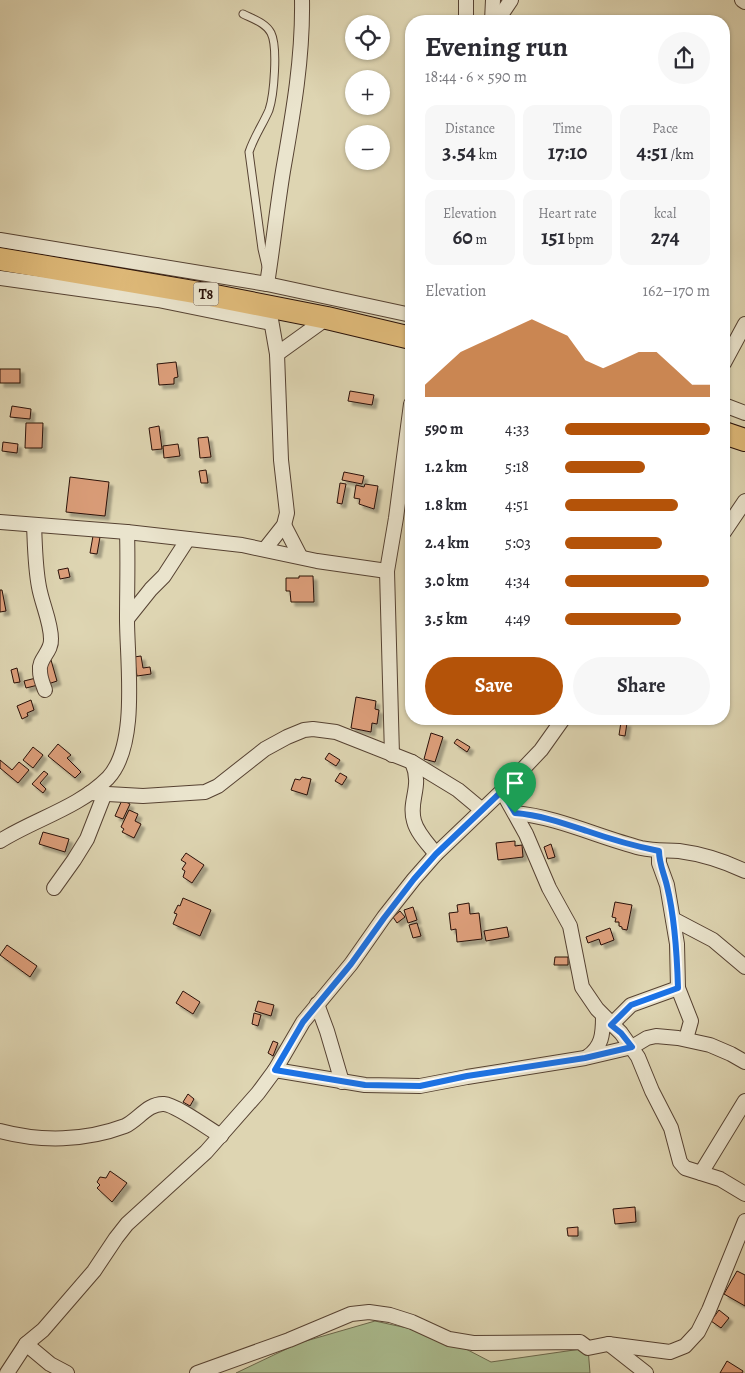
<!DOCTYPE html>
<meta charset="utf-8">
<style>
body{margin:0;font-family:Alegreya,serif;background:#f7f7f7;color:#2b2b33;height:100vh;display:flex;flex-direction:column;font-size:19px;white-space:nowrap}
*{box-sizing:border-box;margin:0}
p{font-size:16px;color:#7c7c81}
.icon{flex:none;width:28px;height:28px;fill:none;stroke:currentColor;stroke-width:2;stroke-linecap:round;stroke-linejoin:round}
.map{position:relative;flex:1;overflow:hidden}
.panel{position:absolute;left:405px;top:15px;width:325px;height:710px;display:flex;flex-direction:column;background:#fff;border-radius:20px;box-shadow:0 1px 4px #0004}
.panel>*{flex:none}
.controls{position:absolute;left:345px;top:15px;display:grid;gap:10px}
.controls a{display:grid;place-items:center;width:45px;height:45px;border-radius:50%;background:#fff;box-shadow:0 1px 4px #0004;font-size:25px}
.pin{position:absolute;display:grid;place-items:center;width:42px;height:42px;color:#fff;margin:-51px -21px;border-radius:50% 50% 50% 0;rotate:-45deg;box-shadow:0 0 5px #0007}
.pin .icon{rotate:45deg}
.round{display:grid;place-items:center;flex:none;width:52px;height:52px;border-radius:26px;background:#f7f7f7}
.summary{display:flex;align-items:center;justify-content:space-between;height:85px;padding:0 20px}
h1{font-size:28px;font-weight:600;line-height:38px}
.metrics{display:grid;grid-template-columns:repeat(3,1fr);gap:8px;height:85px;padding:5px 20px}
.metrics div{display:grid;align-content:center;border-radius:12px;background:#f7f7f7;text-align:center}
.metrics b{font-size:21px;font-weight:600}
.metrics small{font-size:14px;font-weight:400}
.metrics p{font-size:14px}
.chart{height:140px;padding:10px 20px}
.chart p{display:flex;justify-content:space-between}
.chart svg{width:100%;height:90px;margin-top:5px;fill:#b45309;opacity:.7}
.primary-button{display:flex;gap:10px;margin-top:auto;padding:10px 20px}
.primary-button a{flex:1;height:58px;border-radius:30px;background:#b45309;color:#fff;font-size:20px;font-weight:600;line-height:58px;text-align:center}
.primary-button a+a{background:#f7f7f7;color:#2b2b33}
ul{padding:0 20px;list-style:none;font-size:16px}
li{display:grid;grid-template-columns:80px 60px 1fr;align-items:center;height:38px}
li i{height:12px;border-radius:6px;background:#b45309}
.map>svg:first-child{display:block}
.green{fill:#abbe91;stroke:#6a684c}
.building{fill:#dc9e7a;stroke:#291108;filter:url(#shadow)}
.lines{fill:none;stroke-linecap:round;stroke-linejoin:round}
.lane-casing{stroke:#564232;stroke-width:9}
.street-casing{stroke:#564232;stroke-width:16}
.primary-casing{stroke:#291108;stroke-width:24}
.lane{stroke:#eae4cd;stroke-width:7}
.street{stroke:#eae4cd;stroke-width:14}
.primary{stroke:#dfba79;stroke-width:22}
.route-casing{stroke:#fff;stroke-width:10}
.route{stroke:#1a73e8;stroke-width:6}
.labels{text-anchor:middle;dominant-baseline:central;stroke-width:5;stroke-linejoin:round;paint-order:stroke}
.shield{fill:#eae4cd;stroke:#635043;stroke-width:1}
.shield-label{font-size:14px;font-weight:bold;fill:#291108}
</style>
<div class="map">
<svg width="745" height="1373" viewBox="0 0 745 1373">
<defs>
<filter id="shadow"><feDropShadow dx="4" dy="4" stdDeviation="1" flood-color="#0004"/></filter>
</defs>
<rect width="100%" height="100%" fill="#ded5b2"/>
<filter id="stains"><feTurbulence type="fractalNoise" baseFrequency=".004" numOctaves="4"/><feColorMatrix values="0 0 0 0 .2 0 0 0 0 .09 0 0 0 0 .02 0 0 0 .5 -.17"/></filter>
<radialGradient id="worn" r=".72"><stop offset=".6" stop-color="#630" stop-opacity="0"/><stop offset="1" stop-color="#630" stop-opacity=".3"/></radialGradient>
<path class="green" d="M 375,1321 L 439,1335 L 491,1362 L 588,1348 L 590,1373 L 236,1373 L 299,1343 Z"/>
<g class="building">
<path d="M 176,362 L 178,377 L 174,378 L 174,384 L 159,385 L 157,364 Z"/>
<rect x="0" y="369" width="20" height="14"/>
<path d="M 350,391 L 374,395 L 372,405 L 348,401 Z"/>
<path d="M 12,406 L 31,409 L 30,419 L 10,417 Z"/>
<path d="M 26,423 L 43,423 L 42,448 L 25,448 Z"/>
<path d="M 159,426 L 162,449 L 152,450 L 149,428 Z"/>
<path d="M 208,437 L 211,457 L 200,458 L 198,438 Z"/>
<path d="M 3,442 L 18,444 L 17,453 L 2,451 Z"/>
<path d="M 178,444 L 180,456 L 164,458 L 163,446 Z"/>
<path d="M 206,470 L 208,483 L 201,483 L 199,471 Z"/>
<path d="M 344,472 L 364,476 L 362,484 L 342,480 Z"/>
<path d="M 70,477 L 109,482 L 105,516 L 66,512 Z"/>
<path d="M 340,483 L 346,484 L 342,504 L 337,503 Z"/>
<path d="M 365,484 L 378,486 L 374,509 L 359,504 L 360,499 L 354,498 L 356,485 L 364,487 Z"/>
<path d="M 93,536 L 100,537 L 97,554 L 90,553 Z"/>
<path d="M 68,568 L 70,577 L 60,579 L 58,570 Z"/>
<path d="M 299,576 L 313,576 L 314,602 L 291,602 L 290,591 L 286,591 L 286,578 L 299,578 Z"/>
<path d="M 0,590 L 2,590 L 6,611 L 0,612 Z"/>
<path d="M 141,656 L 143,668 L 150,667 L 151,674 L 137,676 L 134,657 Z"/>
<path d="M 51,660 L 57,681 L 48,684 L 41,662 Z"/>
<path d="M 17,668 L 20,682 L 14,683 L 11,670 Z"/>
<path d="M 40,677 L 42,684 L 26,688 L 24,681 Z"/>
<path d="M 356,697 L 376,701 L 375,709 L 379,710 L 377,724 L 372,723 L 371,732 L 351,728 Z"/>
<path d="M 31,700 L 34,710 L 27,713 L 28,716 L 22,719 L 17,706 Z"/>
<path d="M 621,722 L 627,723 L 625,736 L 619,735 Z"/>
<path d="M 431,733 L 443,737 L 435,762 L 424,759 Z"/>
<path d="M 457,739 L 470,747 L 467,752 L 454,743 Z"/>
<path d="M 58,744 L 71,755 L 67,758 L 81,772 L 75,778 L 48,756 Z"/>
<path d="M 33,747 L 43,755 L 33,768 L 23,760 Z"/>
<path d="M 329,753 L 340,760 L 336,766 L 325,759 Z"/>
<path d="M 0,760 L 12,770 L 19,762 L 29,770 L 18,783 L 0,768 Z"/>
<path d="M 44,771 L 48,774 L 40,783 L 46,789 L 43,793 L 32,784 Z"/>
<path d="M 340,773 L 347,777 L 342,785 L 335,781 Z"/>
<path d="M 302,777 L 311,779 L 307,795 L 291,790 L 295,779 L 300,780 Z"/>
<path d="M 122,800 L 130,804 L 123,819 L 115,816 Z"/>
<path d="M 129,810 L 138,814 L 135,821 L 141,824 L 134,838 L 122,832 L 124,829 L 121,827 Z"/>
<path d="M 43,832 L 69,839 L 65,852 L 39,844 Z"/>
<path d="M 515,841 L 515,846 L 522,845 L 523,857 L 498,860 L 496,843 Z"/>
<path d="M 551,844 L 555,857 L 548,859 L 544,847 Z"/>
<path d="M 186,853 L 204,865 L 192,883 L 183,877 L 185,871 L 182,869 L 186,863 L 181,860 Z"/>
<path d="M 183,898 L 211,910 L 200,936 L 173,924 L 177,914 L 174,913 L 178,905 L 180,906 Z"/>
<path d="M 615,902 L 632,905 L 627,930 L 622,929 L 622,927 L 619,926 L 619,922 L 615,922 L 616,918 L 612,917 Z"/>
<path d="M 469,903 L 470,914 L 479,913 L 482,939 L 457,942 L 456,929 L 451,930 L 449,913 L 458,912 L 457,905 Z"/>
<path d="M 413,907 L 417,920 L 408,923 L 404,910 Z"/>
<path d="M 400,911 L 405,917 L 397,923 L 393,917 Z"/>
<path d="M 417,923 L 421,936 L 413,938 L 409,925 Z"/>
<path d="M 507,927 L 509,937 L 486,941 L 484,931 Z"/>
<path d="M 610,928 L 614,940 L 601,945 L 599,939 L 588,943 L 586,937 Z"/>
<path d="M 7,945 L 37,966 L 30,977 L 0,955 Z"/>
<path d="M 555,957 L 568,957 L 568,965 L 554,965 Z"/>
<path d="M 183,991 L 200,1002 L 193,1014 L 176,1003 Z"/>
<path d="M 258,1001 L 274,1005 L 271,1016 L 255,1011 Z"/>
<path d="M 254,1013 L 261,1015 L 258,1026 L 252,1024 Z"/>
<path d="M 273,1041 L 278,1043 L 273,1056 L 268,1053 Z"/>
<path d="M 188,1094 L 194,1099 L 190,1106 L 183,1102 Z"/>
<path d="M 110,1171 L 127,1183 L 112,1202 L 97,1188 L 100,1185 L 97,1182 L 100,1177 L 106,1178 Z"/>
<path d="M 635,1207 L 636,1222 L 615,1224 L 613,1209 Z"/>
<path d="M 578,1227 L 578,1236 L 568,1236 L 567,1228 Z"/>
<path d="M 737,1271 L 745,1275 L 745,1306 L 724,1294 Z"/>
<path d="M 719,1310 L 729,1318 L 721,1328 L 711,1321 Z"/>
<path d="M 727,1361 L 743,1371 L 742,1373 L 720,1373 Z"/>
</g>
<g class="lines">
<defs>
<path id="lane" d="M 243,14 C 253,19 266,23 271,33 C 278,47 274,95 269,110 C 263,124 254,137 249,152 L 262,249 L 266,266"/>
<g id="street">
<path d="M 466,0 L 466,21"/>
<path d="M 742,0 L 745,2"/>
<path d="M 492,21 L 493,0"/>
<path d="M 497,21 L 511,0"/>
<path d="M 0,240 L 267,284 L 411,315"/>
<path d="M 0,278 L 158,300 L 271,323"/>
<path d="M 267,284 C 273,246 277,208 283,171 C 293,114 303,58 302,0"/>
<path d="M 277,354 L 327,318"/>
<path d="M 724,363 L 745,324"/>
<path d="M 724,405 L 745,413"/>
<path d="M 0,522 L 127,532 L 242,545 L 317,561 L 387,571"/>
<path d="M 34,525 C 35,545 35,566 39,587 C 42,604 51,622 51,639 C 52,652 38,659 40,671 C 40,678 43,684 45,690"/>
<path d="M 284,525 L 300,556"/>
<path d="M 724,532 L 745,501"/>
<path d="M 265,549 L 284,525 L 287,513 L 281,460 L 277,354 L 270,314"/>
<path d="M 127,619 L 151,589 L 164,576 L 188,539"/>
<path d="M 392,755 L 387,571 L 396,518 L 411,404"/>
<path d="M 412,762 C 423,787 408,800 414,821 C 417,833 428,844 436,854"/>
<path d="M 502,791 L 526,834 L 549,888 L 570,926 L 582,987 L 597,1009 L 621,1033 L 638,1057 L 652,1091 L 671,1128 L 680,1162 L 685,1168 L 720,1179 L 745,1194"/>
<path d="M 90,793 L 143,796 L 205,792 L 218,786 L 265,749 L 287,737 L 304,730 L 313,729 L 336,732 L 412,762 L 458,790 L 482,810"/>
<path d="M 515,813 C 558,817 598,837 641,848 C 655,851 665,850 679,851 C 702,854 724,861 745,871"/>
<path d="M 0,841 C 35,819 78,808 108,778 C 139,745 127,662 127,619 C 127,590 128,561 127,532"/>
<path d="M 659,851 L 659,863 L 667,885 L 677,944 L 678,988 L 691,1021 L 686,1039"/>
<path d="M 54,888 L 74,860 L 87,839 L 105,793"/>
<path d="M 673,919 L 713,940 L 745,967"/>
<path d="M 317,1004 L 327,1031 L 342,1082"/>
<path d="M 611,1025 L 631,1005 L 678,988"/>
<path d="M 587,1057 C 602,1047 603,1034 603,1017"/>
<path d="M 275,1070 L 365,1085 L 420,1086 L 467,1077 L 585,1058 L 632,1047 L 647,1038 L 656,1036 L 678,1038 L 710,1045 L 731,1054 L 745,1062"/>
<path d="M 0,1131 C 41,1142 85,1141 125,1126 C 138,1120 148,1103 164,1104 C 176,1105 209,1129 221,1136"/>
<path d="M 701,1173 L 745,1101"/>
<path d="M 26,1344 L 50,1364 L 67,1373"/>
<path d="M 609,1344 L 646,1373"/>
<path d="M 7,1373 L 26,1344 L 43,1330 L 94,1271 L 116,1238 L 127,1224 L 206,1152 L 258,1093 L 275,1070 L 303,1022 L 351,964 L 384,917 L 414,879 L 436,854 L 502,791 L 541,750 L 563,719"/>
<path d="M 197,1373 L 289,1340 L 351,1314 L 369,1312 L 390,1315 L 412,1322 L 449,1339 L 473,1343 L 580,1342 L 588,1348 L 608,1344 L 670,1352 L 685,1346 L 698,1332 L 709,1310 L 745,1221"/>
</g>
<g id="primary">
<path d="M 0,259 L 200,293 L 327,318 L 411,338"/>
<path d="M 724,433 L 745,440"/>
</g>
</defs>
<use href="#lane" class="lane-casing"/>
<use href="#street" class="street-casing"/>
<use href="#primary" class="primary-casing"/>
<use href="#lane" class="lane"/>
<use href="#street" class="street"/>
<use href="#primary" class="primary"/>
</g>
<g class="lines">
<defs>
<path id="route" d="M 502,791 L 515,813 C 540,815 563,823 587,831 C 610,839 634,846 659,851 C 659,864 664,873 667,886 C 675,919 677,953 678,988 L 631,1005 L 611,1025 L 621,1033 L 632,1047 L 585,1058 L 467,1076 L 420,1086 L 365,1085 L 275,1070 L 303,1022 L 351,964 L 384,918 L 414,879 L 436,854 Z"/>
</defs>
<use href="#route" class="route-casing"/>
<use href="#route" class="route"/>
</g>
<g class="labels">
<rect class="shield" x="193.5" y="282.5" width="25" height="23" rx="4"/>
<g class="shield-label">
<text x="206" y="294">T8</text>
</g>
</g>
<rect width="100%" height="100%" filter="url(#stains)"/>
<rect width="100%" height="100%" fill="url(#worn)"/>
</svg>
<div class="controls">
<a><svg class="icon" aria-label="locate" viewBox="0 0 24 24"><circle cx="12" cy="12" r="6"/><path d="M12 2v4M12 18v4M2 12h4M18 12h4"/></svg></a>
<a>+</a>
<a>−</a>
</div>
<div class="pin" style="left:515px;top:813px;background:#1e9e55"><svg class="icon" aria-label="arrive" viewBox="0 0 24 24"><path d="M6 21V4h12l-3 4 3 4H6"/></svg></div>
<section class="panel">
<div class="summary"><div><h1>Evening run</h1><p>18:44 · 6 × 590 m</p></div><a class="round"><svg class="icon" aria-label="share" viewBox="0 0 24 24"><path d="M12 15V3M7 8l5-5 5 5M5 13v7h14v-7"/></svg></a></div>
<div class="metrics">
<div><p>Distance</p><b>3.54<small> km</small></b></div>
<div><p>Time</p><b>17:10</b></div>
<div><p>Pace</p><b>4:51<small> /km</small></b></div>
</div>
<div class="metrics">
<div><p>Elevation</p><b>60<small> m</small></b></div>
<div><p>Heart rate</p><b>151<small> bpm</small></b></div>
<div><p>kcal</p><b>274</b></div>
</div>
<div class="chart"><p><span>Elevation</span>162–170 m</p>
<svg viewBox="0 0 160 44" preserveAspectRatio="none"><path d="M0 44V38L10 30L20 22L30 18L40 14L50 10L60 6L70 10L80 14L90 26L100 30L110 26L120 22L130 22L140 30L150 38L160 38V44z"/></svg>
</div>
<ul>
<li><b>590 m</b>4:33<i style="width:100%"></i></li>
<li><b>1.2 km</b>5:18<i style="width:55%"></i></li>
<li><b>1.8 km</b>4:51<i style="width:78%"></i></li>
<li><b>2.4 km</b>5:03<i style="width:67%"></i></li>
<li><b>3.0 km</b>4:34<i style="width:99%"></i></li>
<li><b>3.5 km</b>4:49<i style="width:80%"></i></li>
</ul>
<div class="primary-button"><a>Save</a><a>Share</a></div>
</section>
</div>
